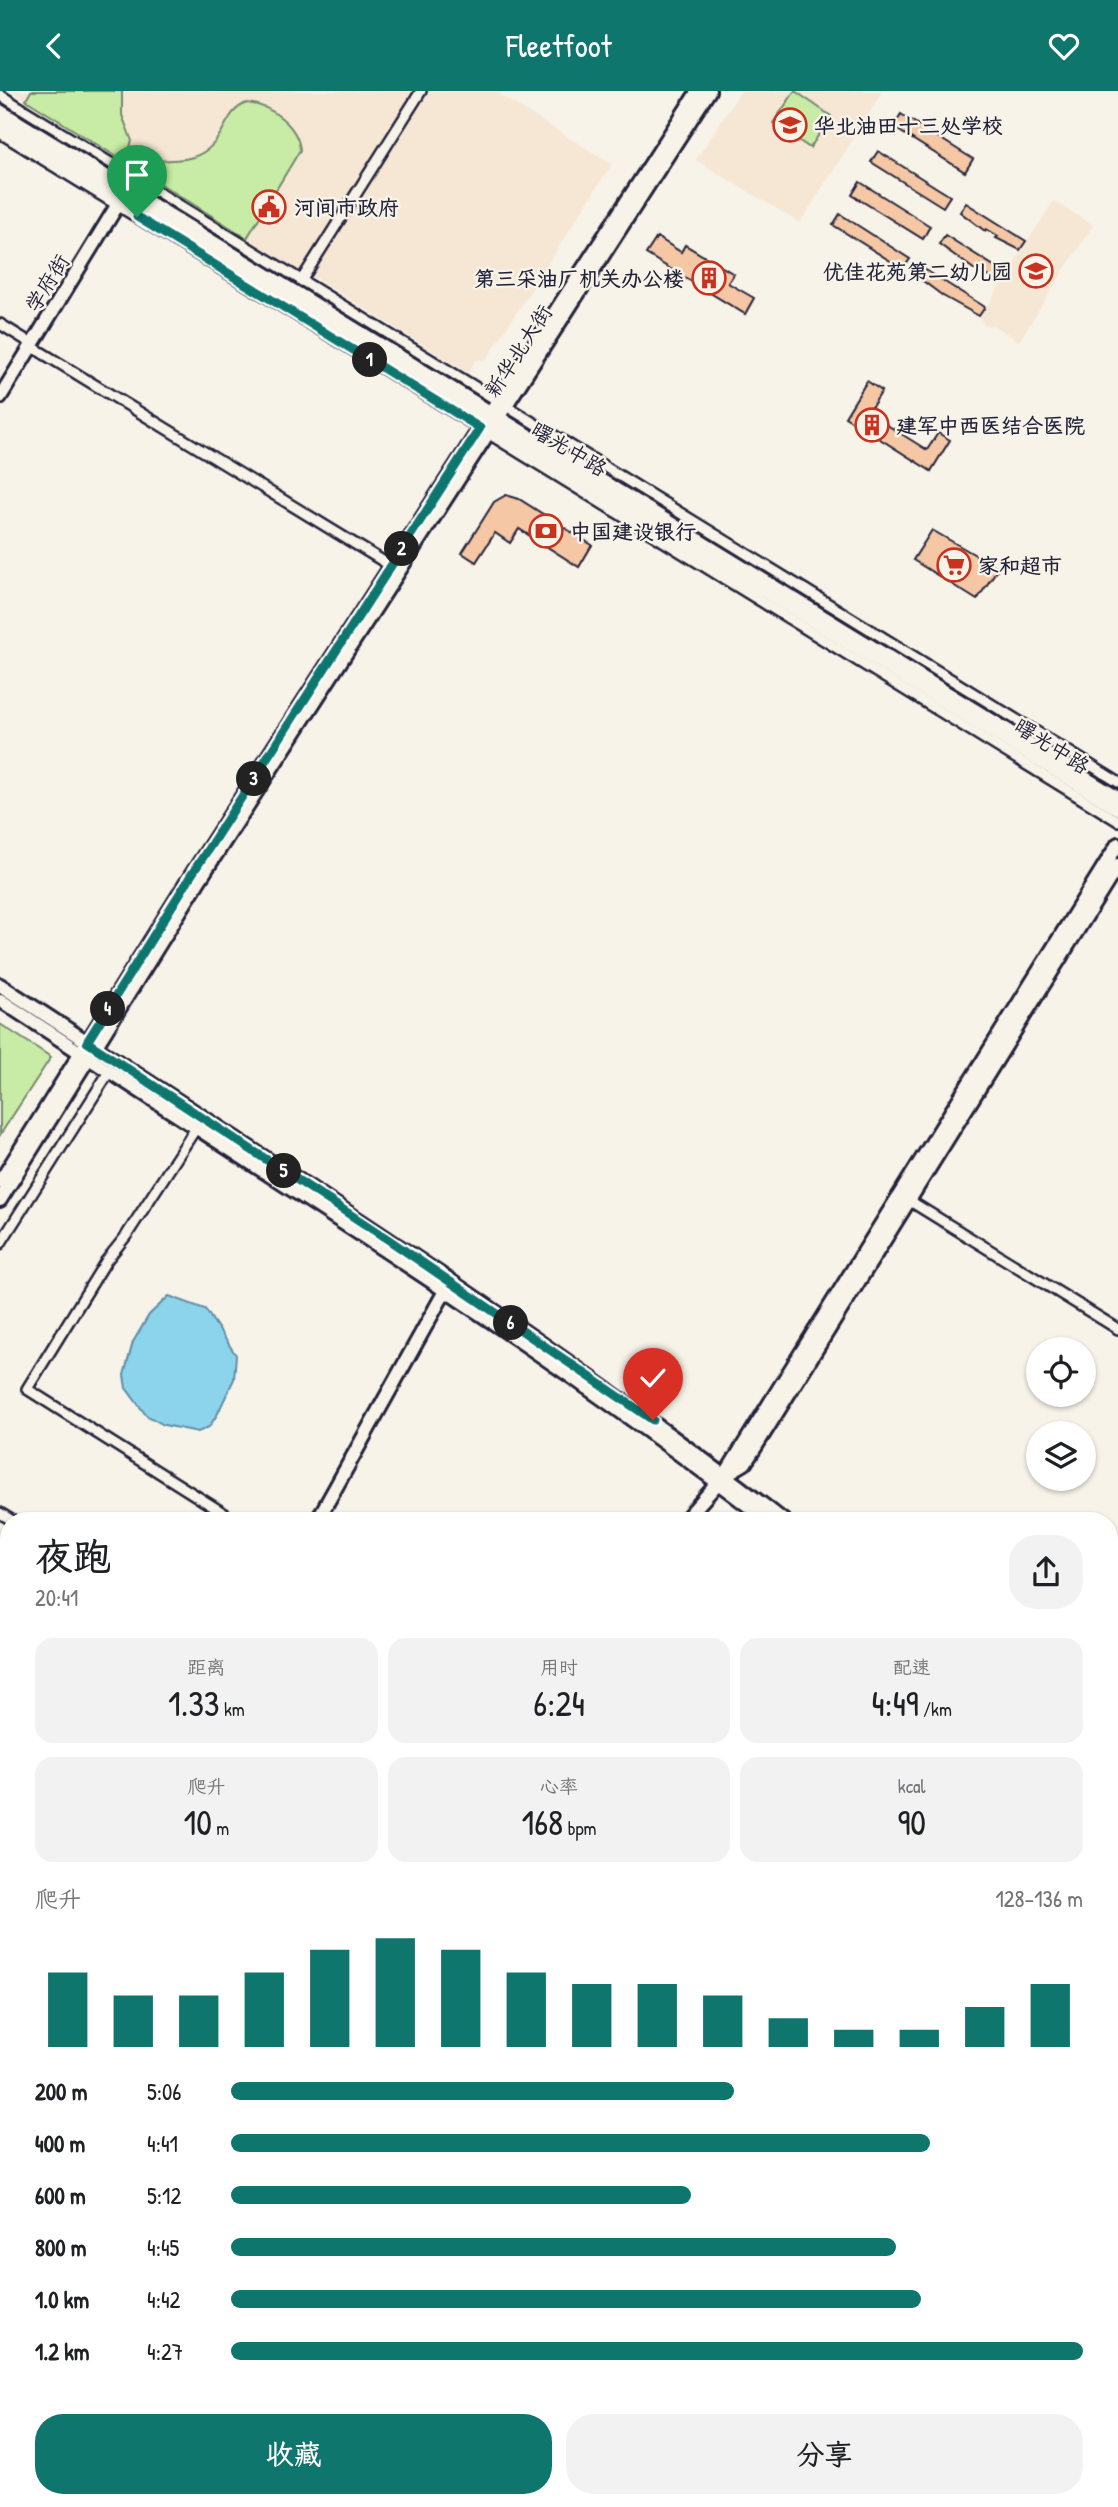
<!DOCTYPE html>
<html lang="zh">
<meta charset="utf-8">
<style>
body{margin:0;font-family:"Patrick Hand","LXGW WenKai TC",sans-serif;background:#f2f2f2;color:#202124;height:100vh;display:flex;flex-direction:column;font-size:26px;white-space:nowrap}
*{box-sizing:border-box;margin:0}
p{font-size:23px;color:#757577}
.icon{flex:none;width:38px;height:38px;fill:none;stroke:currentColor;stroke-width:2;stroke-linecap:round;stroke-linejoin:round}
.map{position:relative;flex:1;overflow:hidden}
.details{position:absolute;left:0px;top:1421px;width:1118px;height:996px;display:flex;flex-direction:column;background:#fff;border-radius:28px 28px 0 0;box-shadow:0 2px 5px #0004}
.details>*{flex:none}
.fabs{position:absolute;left:1026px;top:1246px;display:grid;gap:14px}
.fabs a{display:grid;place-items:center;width:70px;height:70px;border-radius:50%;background:#fff;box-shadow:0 2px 5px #0004;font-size:35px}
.pin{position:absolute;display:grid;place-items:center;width:60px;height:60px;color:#fff;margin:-72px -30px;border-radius:50% 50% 50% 0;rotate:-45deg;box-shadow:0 0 7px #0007}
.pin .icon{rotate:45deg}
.km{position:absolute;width:35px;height:35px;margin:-18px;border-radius:50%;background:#222;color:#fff;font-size:19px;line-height:35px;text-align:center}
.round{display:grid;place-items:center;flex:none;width:74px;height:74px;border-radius:28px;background:#f2f2f2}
.overview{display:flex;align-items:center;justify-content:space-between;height:119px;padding:0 35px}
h1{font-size:38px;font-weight:600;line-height:52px}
.stats{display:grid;grid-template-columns:repeat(3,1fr);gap:10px;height:119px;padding:7px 35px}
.stats div{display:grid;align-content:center;border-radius:18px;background:#f2f2f2;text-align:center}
.stats b{font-size:35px;font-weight:600}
.stats small{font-size:19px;font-weight:400}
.stats p{font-size:19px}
.chart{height:196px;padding:14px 35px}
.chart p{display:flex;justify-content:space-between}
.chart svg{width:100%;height:126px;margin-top:7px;stroke:#0f766e;stroke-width:6}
.button{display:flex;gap:14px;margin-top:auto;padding:14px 35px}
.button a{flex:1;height:80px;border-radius:28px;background:#0f766e;color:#fff;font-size:28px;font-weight:600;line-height:80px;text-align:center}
.button a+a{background:#f2f2f2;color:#202124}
ul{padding:0 35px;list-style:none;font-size:23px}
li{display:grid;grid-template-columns:112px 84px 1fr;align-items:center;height:52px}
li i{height:18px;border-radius:9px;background:#0f766e}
header{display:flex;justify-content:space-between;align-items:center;height:91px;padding:0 35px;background:#0f766e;color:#fff;font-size:32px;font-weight:600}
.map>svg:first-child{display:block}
.built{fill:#f6e6d4}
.green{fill:#c8eca5;stroke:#758770;stroke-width:2}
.water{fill:#8bd4ec;stroke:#618da5;stroke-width:2}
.building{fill:#f5c7a4;stroke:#22223b;stroke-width:2}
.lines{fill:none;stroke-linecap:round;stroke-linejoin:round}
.street-casing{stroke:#22223b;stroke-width:14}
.secondary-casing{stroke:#22223b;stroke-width:18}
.highway-casing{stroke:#22223b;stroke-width:23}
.street{stroke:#f7f3e8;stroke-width:9}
.secondary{stroke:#f7f3e8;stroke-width:12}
.highway{stroke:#f7f3e8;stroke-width:18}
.route-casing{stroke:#fff;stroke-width:14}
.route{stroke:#0f766e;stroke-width:9}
.labels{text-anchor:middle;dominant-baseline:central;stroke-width:5;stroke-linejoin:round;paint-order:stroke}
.poi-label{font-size:21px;font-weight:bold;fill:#22223b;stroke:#f7f3e8;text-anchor:start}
.street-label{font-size:21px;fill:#22223b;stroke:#f7f3e8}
</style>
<header><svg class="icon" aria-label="back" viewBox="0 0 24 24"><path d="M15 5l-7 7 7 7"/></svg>Fleetfoot<svg class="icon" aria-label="heart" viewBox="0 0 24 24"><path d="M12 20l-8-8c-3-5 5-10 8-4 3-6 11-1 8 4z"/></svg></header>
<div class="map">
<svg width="1118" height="2416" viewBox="0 0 1118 2416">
<rect width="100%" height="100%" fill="#f7f3e8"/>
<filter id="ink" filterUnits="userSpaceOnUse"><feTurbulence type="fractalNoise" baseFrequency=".0143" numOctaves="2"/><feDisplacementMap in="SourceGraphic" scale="14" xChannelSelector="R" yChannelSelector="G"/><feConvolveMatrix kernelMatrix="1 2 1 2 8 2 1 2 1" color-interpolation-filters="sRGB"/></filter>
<g filter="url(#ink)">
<g class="built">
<path d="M 12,0 L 415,0 L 301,181 Z"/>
<path d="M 425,0 L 501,0 L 499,4 L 612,73 L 486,269 L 476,269 L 468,282 L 311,184 Z"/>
<path d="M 741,0 L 883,0 L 800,132 L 696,69 Z"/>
<path d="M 1053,110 L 1093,134 L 1019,250 L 993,234 L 985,235 L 980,227 Z"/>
</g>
<g class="green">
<path d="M 31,0 L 122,0 L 122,24 L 132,50 L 125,71 L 26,9 Z"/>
<path d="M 795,0 L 831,25 L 810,57 L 773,32 Z"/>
<path d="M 247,12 C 271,14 298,35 300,59 L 247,147 L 148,85 L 159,70 C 170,68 182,70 193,66 C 227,55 221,21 247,12 Z"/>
<path d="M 0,933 L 51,966 L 0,1044 Z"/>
<path d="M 0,2119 L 9,2124 L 9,2266 L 0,2281 Z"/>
</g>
<path class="water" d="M 169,1205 L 205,1218 L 236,1264 L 234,1288 L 217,1324 L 209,1336 L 198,1341 L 164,1334 L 146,1324 L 126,1297 L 124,1284 L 133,1251 L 149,1224 Z"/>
<g class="building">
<path d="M 901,23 L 973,68 L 965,81 L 893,36 Z"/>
<path d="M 878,60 L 950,105 L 943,116 L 871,71 Z"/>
<path d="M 860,91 L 930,135 L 923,148 L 852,104 Z"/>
<path d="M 966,112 L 1026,150 L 1020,159 L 996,147 L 998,145 L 986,138 L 985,140 L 960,121 Z"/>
<path d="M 840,123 L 910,168 L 903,178 L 833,134 Z"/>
<path d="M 945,144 L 1005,182 L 1000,191 L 975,179 L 939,153 Z"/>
<path d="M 657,146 L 681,161 L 685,154 L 734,183 L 728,192 L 754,207 L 745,223 L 646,163 Z"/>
<path d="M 924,178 L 985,216 L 979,225 L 943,205 L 919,187 Z"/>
<path d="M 867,290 L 882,300 L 868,322 L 927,359 L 938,342 L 950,349 L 931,380 L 845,326 Z"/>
<path d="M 506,404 L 519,408 L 592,454 L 579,476 L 519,438 L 510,452 L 495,442 L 476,471 L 462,462 L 494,411 Z"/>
<path d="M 932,439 L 998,477 L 977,509 L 913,469 Z"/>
</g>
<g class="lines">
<defs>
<g id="street">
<path d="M 0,4 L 1118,691"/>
<path d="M 0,42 L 1118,730"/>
<path d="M 301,190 L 421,0"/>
<path d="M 0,233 L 26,249"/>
<path d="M 31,255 L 391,475"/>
<path d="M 196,1037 L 126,1145 L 106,1170 L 27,1298 L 236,1430"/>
<path d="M 910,1110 L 1118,1238"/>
<path d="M 0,1153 L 109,981"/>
<path d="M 0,1422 L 13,1430"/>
<path d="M 1110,1624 L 1118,1610"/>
<path d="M 0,1655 L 9,1659"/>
<path d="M 1110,1781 L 1118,1788"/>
<path d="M 0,1997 L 9,1997"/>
<path d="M 1110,1997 L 1118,1981"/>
<path d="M 1110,2045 L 1118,2046"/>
<path d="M 1110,2112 L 1118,2092"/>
<path d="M 166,2416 L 170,2408"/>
<path d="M 500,2416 L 505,2408"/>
<path d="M 675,2416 L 680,2408"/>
</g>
<g id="secondary">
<path d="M 0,20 L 1118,707"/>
<path d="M 0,31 L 1118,718"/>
<path d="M 0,306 L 126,100"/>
<path d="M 0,894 C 264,1067 534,1236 784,1430"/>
<path d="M 0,909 C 258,1079 523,1240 768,1430"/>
<path d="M 0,1091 L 192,783 L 698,0"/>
<path d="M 0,1109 L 200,788 L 709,0"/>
<path d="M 725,1384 L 1118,753"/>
<path d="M 317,1430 L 445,1200"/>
<path d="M 684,1430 L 725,1384 L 745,1372 L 756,1355 L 1118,774"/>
<path d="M 1110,1683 L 1118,1689"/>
<path d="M 1110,1695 L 1118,1701"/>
<path d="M 0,1891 L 9,1895"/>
<path d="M 0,2300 L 9,2285"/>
<path d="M 955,2408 L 958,2416"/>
</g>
<path id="highway" d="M 1116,2416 L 1118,2413"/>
</defs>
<use href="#street" class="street-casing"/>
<use href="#secondary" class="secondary-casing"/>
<use href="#highway" class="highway-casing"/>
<use href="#street" class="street"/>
<use href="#secondary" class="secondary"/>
<use href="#highway" class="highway"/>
</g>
</g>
<g class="lines" filter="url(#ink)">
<defs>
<path id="route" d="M 137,126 L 480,337 L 192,783 L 87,951 L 389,1149 L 653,1329"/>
</defs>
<use href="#route" class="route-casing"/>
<use href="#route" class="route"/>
</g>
<defs>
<symbol id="school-ring" viewBox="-11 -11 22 22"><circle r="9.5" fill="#f7f3e8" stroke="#c8321e" stroke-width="1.5"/><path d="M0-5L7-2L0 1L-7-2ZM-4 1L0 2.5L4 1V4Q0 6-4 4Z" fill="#c8321e"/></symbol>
<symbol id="civic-ring" viewBox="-11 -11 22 22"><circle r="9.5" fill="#f7f3e8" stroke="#c8321e" stroke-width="1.5"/><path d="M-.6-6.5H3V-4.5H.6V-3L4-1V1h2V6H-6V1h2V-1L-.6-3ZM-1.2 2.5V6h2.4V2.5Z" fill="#c8321e"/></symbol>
<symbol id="building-ring" viewBox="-11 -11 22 22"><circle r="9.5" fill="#f7f3e8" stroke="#c8321e" stroke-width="1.5"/><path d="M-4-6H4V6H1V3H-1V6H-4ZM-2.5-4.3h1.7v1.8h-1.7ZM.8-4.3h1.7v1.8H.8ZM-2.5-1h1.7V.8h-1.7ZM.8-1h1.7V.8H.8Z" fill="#c8321e"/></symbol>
<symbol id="bank-ring" viewBox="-11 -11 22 22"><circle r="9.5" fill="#f7f3e8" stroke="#c8321e" stroke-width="1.5"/><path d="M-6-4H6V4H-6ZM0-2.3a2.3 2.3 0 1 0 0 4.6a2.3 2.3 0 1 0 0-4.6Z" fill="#c8321e"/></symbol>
<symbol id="supermarket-ring" viewBox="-11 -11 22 22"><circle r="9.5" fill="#f7f3e8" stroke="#c8321e" stroke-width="1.5"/><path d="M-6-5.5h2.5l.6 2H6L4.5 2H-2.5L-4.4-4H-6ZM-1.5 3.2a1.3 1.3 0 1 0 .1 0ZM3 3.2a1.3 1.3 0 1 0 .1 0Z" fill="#c8321e"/></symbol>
</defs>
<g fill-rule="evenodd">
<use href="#school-ring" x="771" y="15" width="38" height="38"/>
<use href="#civic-ring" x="250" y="97" width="38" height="38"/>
<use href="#school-ring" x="1017" y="161" width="38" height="38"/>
<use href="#building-ring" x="690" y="168" width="38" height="38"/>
<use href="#building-ring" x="853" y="315" width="38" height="38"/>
<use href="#bank-ring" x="527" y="421" width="38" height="38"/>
<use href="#supermarket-ring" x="935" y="455" width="38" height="38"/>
</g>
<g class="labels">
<g class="poi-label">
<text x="814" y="34">华北油田十三处学校</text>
<text x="294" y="116">河间市政府</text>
<text x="1012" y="180" text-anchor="end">优佳花苑第二幼儿园</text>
<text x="684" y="187" text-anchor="end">第三采油厂机关办公楼</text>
<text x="896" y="334">建军中西医结合医院</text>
<text x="570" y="440">中国建设银行</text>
<text x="978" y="474">家和超市</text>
</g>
<g class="street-label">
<text transform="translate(47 192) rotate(-58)">学府街</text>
<text transform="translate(518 260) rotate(-57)">新华北大街</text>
<text transform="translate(569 358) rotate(31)">曙光中路</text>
<text transform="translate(1052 655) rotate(32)">曙光中路</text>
</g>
</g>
</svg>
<div class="fabs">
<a><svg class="icon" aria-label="locate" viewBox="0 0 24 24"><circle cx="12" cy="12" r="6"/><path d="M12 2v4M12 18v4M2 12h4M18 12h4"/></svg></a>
<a><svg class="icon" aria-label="layers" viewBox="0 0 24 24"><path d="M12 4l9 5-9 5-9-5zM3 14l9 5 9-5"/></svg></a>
</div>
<div class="pin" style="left:137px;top:126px;background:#1e9e55"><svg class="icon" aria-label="arrive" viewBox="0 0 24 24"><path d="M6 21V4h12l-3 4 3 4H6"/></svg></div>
<div class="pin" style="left:653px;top:1329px;background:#d93025"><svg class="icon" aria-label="check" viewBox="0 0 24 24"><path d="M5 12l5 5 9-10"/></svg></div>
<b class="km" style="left:370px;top:269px">1</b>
<b class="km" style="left:402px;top:458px">2</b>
<b class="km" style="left:254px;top:688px">3</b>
<b class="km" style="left:108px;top:918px">4</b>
<b class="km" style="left:284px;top:1080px">5</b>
<b class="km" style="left:511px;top:1232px">6</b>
<section class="details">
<div class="overview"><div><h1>夜跑</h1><p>20:41</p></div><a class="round"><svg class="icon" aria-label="share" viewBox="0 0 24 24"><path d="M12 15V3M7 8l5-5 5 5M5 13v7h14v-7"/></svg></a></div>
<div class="stats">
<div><p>距离</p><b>1.33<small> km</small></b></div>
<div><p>用时</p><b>6:24</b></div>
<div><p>配速</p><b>4:49<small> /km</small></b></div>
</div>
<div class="stats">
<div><p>爬升</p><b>10<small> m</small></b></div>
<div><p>心率</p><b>168<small> bpm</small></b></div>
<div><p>kcal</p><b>90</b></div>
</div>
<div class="chart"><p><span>爬升</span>128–136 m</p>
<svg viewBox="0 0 160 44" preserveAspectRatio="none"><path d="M5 44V18M15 44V26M25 44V26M35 44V18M45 44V10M55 44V6M65 44V10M75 44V18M85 44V22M95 44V22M105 44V26M115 44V34M125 44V38M135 44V38M145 44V30M155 44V22"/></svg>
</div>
<ul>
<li><b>200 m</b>5:06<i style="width:59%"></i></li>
<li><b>400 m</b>4:41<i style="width:82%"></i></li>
<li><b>600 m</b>5:12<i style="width:54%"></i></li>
<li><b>800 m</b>4:45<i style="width:78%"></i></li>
<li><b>1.0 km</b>4:42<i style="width:81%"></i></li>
<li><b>1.2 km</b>4:27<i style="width:100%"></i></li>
</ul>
<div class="button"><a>收藏</a><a>分享</a></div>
</section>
</div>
